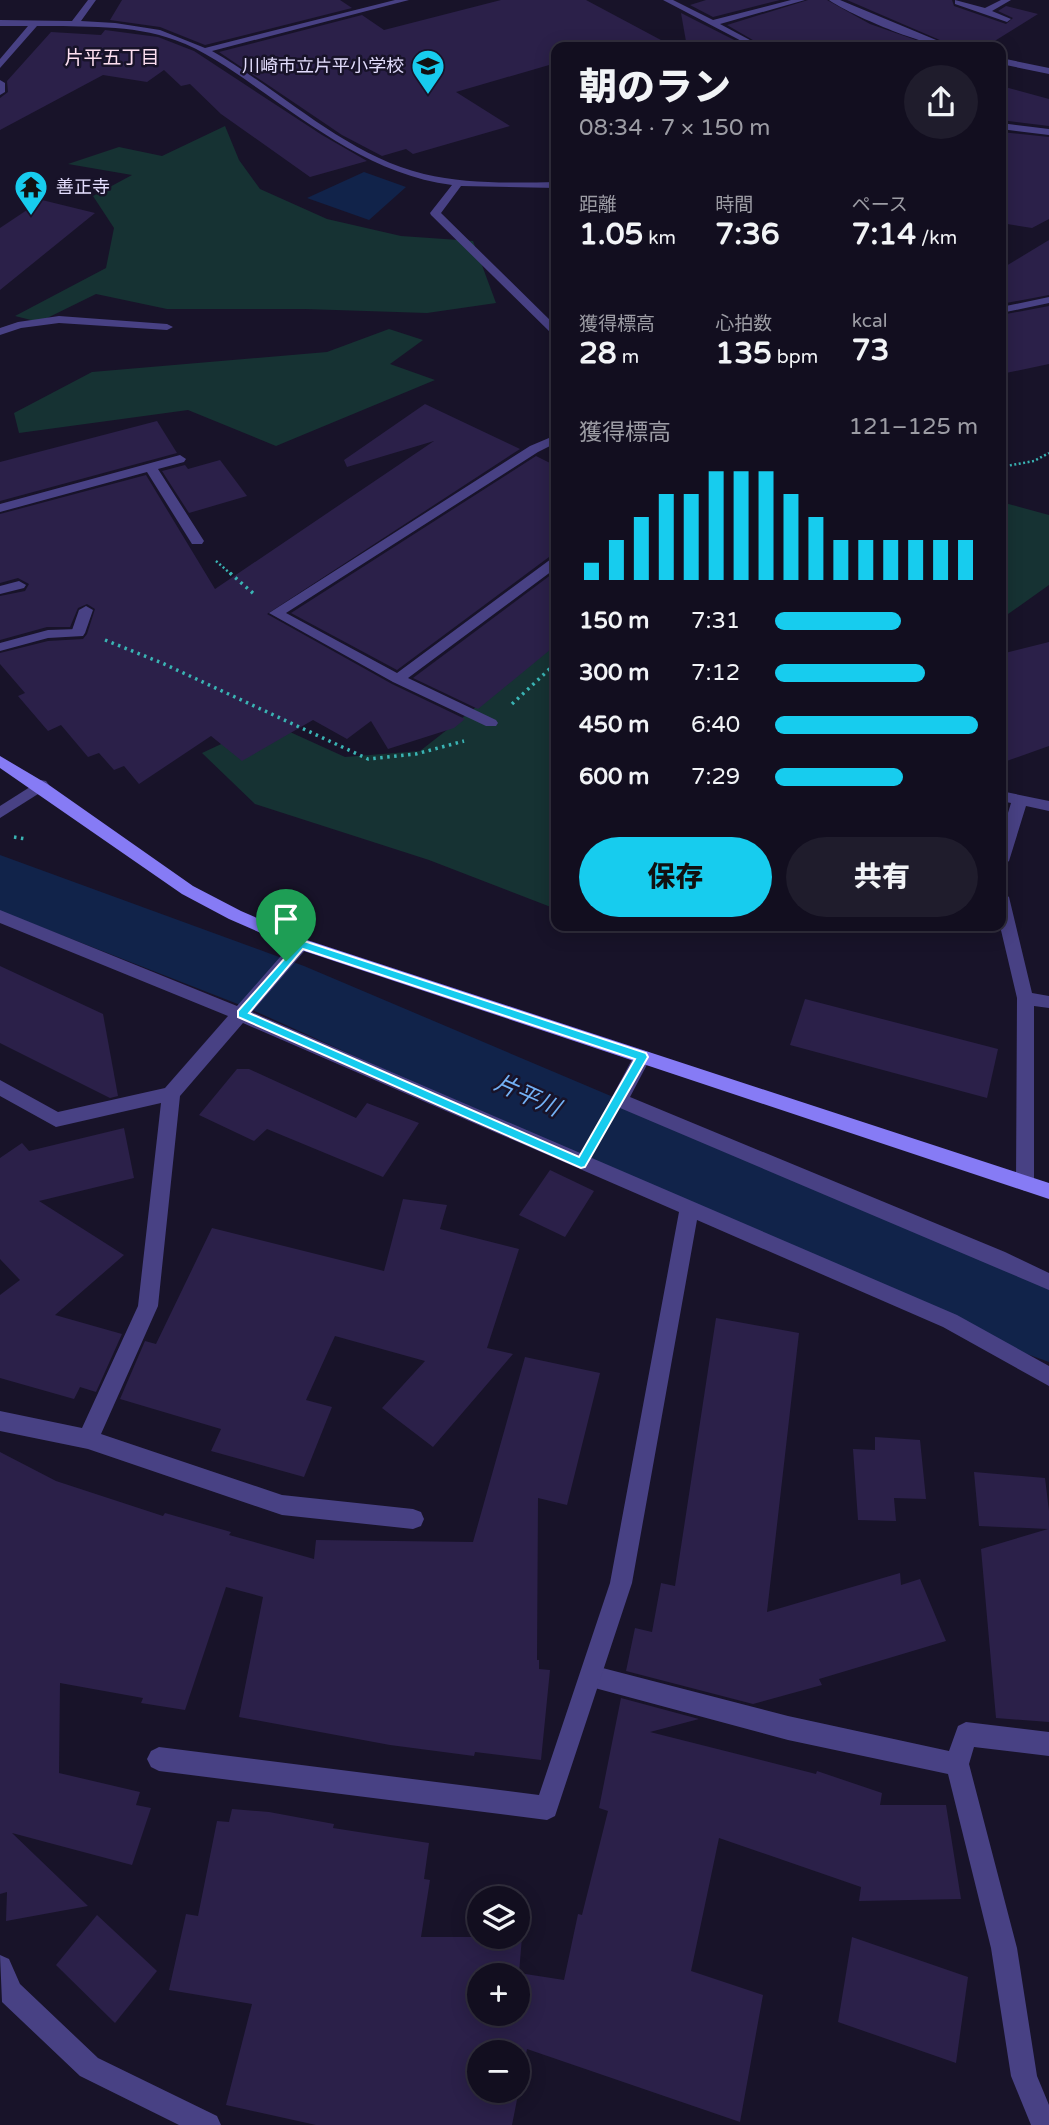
<!DOCTYPE html>
<html lang="ja">
<meta charset="utf-8">
<style>
body{margin:0;font-family:"Varela Round","Noto Sans JP",sans-serif;background:#1f1c2c;color:#f1f3f6;height:100vh;display:flex;flex-direction:column;font-size:26px;white-space:nowrap}
*{box-sizing:border-box;margin:0}
p{font-size:23px;color:#9c9ca4}
.icon{flex:none;width:38px;height:38px;fill:none;stroke:currentColor;stroke-width:2;stroke-linecap:round;stroke-linejoin:round}
.map{position:relative;flex:1;overflow:hidden}
.details{position:absolute;left:551px;top:42px;width:455px;height:889px;display:flex;flex-direction:column;background:#120e1f;border-radius:14px;box-shadow:0 4px 18px #0003,0 0 0 2px #312e3d}
.details>*{flex:none}
.controls{position:absolute;left:467px;top:1886px;display:grid;gap:14px}
.controls a{display:grid;place-items:center;width:63px;height:63px;border-radius:50%;background:#120e1f;box-shadow:0 4px 18px #0003,0 0 0 2px #312e3d;font-size:35px}
.pin{position:absolute;display:grid;place-items:center;width:60px;height:60px;color:#fff;margin:-72px -30px;border-radius:50% 50% 50% 0;rotate:-45deg;box-shadow:0 0 7px #0007}
.pin .icon{rotate:45deg}
.round{display:grid;place-items:center;flex:none;width:74px;height:74px;border-radius:37px;background:#1f1c2c}
.summary{display:flex;align-items:center;justify-content:space-between;height:119px;padding:0 28px}
h1{font-size:38px;font-weight:800;line-height:52px}
.figures{display:grid;grid-template-columns:repeat(3,1fr);gap:10px;height:119px;padding:7px 28px}
.figures div{display:grid;align-content:center}
.figures b{font-size:30px;font-weight:800}
.figures small{font-size:19px;font-weight:400}
.figures p{font-size:19px}
.chart{height:196px;padding:14px 28px}
.chart p{display:flex;justify-content:space-between}
.chart svg{width:100%;height:126px;margin-top:7px;stroke:#17ccee;stroke-width:6}
.primary-button{display:flex;gap:14px;margin-top:auto;padding:14px 28px}
.primary-button a{flex:1;height:80px;border-radius:42px;background:#17ccee;color:#111;font-size:28px;font-weight:800;line-height:80px;text-align:center}
.primary-button a+a{background:#1f1c2c;color:#f1f3f6}
ul{padding:0 28px;list-style:none;font-size:23px}
li{display:grid;grid-template-columns:112px 84px 1fr;align-items:center;height:52px}
li i{height:18px;border-radius:9px;background:#17ccee}
.map>svg:first-child{display:block}
.green{fill:#163233}
.water{fill:#11234a}
.lines{fill:none;stroke-linecap:round;stroke-linejoin:round}
.river{fill:#11234a;fill-rule:evenodd}
.building{fill:#2b2049;fill-rule:evenodd}
.path-far1{stroke:#3ab4b4;stroke-width:2.5;stroke-dasharray:2 2.5;stroke-linecap:butt}
.path{stroke:#3ab4b4;stroke-width:3.5;stroke-dasharray:2.5 4.5;stroke-linecap:butt}
.service{fill:#484184;fill-rule:evenodd}
.minor{fill:#484184;fill-rule:evenodd}
.tertiary{fill:#484184;fill-rule:evenodd}
.secondary{fill:#867bf5;fill-rule:evenodd}
.route{fill:#17ccee;stroke:#fff;stroke-width:2;fill-rule:evenodd}
.labels{text-anchor:middle;dominant-baseline:central;stroke-width:5;stroke-linejoin:round;paint-order:stroke}
.far-poi-label{font-size:18px;fill:#e3ddfd;stroke:#181329;text-anchor:end}
.far-neighbourhood-label{font-size:19px;fill:#fddff0;stroke:#181329}
.water-label{font-size:23px;font-style:italic;fill:#73b1f5;stroke:#181329}
</style>
<div class="map">
<svg width="1049" height="2125" viewBox="0 0 1049 2125">
<rect width="100%" height="100%" fill="#181329"/>
<g class="green">
<path d="M 225,126 L 239,160 L 260,189 L 327,219 L 401,236 L 473,241 L 496,303 L 427,313 L 305,309 L 167,309 L 96,294 L 39,322 L 15,316 L 106,268 L 114,228 L 93,196 L 132,175 L 68,164 L 119,147 L 162,156 Z"/>
<path d="M 389,329 L 423,340 L 390,364 L 435,380 L 276,446 L 188,410 L 19,433 L 14,413 L 92,372 L 327,352 Z"/>
<path d="M 1001,502 L 1049,515 L 1049,585 L 1001,619 Z"/>
<path d="M 556,642 L 556,909 L 429,860 L 255,804 L 202,753 L 268,722 L 345,757 L 420,751 L 553,647 Z"/>
</g>
<path class="water" d="M 364,172 L 406,187 L 369,220 L 307,198 Z"/>
<g class="lines">
<path class="river" d="M 0,855 L 304,966 L 854,1199 L 1007,1256 L 1049,1276 L 1049,1362 L 1016,1350 L 943,1312 L 792,1253 L 248,1008 L 0,911 Z"/>
</g>
<g class="building">
<path d="M 122,0 L 340,0 L 352,8 L 205,45 L 160,27 L 110,20 Z"/>
<path d="M 501,0 L 586,0 L 674,47 L 556,47 L 556,63 L 456,92 L 510,126 L 413,154 L 406,149 L 382,156 L 342,135 L 219,52 L 362,15 L 384,30 Z"/>
<path d="M 706,0 L 780,0 L 713,17 L 690,5 Z"/>
<path d="M 808,0 L 827,0 L 870,24 L 936,47 L 765,47 L 727,25 Z"/>
<path d="M 847,0 L 952,0 L 954,6 L 1006,24 L 1013,18 L 998,11 L 1006,6 L 1038,14 L 985,47 L 956,47 Z"/>
<path d="M 681,13 L 748,47 L 687,47 Z"/>
<path d="M 105,30 L 158,37 L 194,51 L 322,135 L 367,161 L 310,177 L 221,114 L 190,84 L 181,86 L 164,70 L 147,82 L 103,75 L 0,130 L 0,98 L 8,92 L 7,81 L 51,32 L 101,35 Z"/>
<path d="M 1001,86 L 1049,99 L 1049,126 L 1001,120 Z"/>
<path d="M 1001,132 L 1049,137 L 1049,219 L 1032,228 L 1001,223 Z"/>
<path d="M 42,200 L 95,213 L 0,290 L 0,228 Z"/>
<path d="M 1049,240 L 1049,295 L 1001,304 L 1001,269 Z"/>
<path d="M 1049,306 L 1049,364 L 1001,374 L 1001,315 Z"/>
<path d="M 425,404 L 520,449 L 267,614 L 392,684 L 465,719 L 454,728 L 388,749 L 371,721 L 347,739 L 313,720 L 242,761 L 211,736 L 139,784 L 124,766 L 114,770 L 99,753 L 88,757 L 61,725 L 48,731 L 18,696 L 25,693 L 0,664 L 0,653 L 48,641 L 83,639 L 87,634 L 95,609 L 87,604 L 78,608 L 70,627 L 47,627 L 0,640 L 0,596 L 25,591 L 29,584 L 18,578 L 0,583 L 0,514 L 146,475 L 215,589 L 434,441 L 347,467 L 344,460 Z"/>
<path d="M 157,421 L 177,453 L 0,501 L 0,462 Z"/>
<path d="M 536,456 L 556,466 L 556,556 L 549,557 L 397,670 L 291,613 Z"/>
<path d="M 220,460 L 247,496 L 189,513 L 162,471 L 185,465 L 188,469 Z"/>
<path d="M 556,571 L 556,645 L 478,709 L 413,678 Z"/>
<path d="M 1049,642 L 1049,746 L 1001,763 L 1001,654 Z"/>
<path d="M 0,966 L 103,1014 L 118,1096 L 110,1098 L 0,1043 Z"/>
<path d="M 805,999 L 998,1049 L 987,1098 L 790,1045 Z"/>
<path d="M 237,1069 L 249,1069 L 356,1118 L 367,1103 L 419,1123 L 383,1177 L 267,1129 L 254,1141 L 199,1115 Z"/>
<path d="M 124,1128 L 134,1178 L 39,1201 L 124,1255 L 55,1315 L 122,1334 L 96,1392 L 80,1387 L 74,1399 L 0,1378 L 0,1295 L 20,1280 L 0,1259 L 0,1158 L 22,1143 L 29,1151 Z"/>
<path d="M 550,1170 L 594,1191 L 565,1237 L 519,1215 Z"/>
<path d="M 403,1199 L 447,1205 L 440,1229 L 519,1249 L 487,1348 L 513,1354 L 433,1447 L 382,1408 L 425,1361 L 335,1336 L 306,1400 L 332,1407 L 304,1477 L 211,1451 L 221,1429 L 120,1399 L 145,1341 L 156,1344 L 212,1228 L 384,1271 Z"/>
<path d="M 716,1318 L 799,1333 L 767,1612 L 900,1573 L 901,1585 L 920,1579 L 946,1641 L 819,1679 L 822,1685 L 753,1704 L 626,1671 L 635,1628 L 652,1632 L 661,1583 L 675,1586 Z"/>
<path d="M 525,1357 L 600,1373 L 567,1505 L 538,1498 L 537,1660 L 539,1660 L 539,1669 L 550,1670 L 541,1760 L 475,1752 L 474,1756 L 390,1745 L 239,1717 L 263,1597 L 226,1587 L 185,1710 L 141,1703 L 143,1698 L 60,1683 L 59,1773 L 140,1792 L 136,1805 L 151,1808 L 132,1865 L 12,1833 L 88,1906 L 6,1921 L 7,1892 L 0,1894 L 0,1452 L 56,1481 L 163,1516 L 165,1513 L 231,1532 L 229,1535 L 314,1559 L 316,1540 L 473,1542 Z"/>
<path d="M 875,1437 L 920,1440 L 926,1499 L 894,1498 L 896,1521 L 858,1520 L 853,1449 L 875,1450 Z"/>
<path d="M 974,1472 L 1045,1478 L 1049,1511 L 1049,1722 L 996,1718 L 981,1549 L 1048,1529 L 979,1526 Z"/>
<path d="M 621,1698 L 699,1719 L 650,1732 L 816,1774 L 817,1771 L 882,1793 L 880,1805 L 946,1805 L 961,1899 L 859,1901 L 861,1887 L 719,1838 L 691,1971 L 763,1995 L 740,2122 L 527,2049 L 512,2125 L 316,2125 L 226,2105 L 252,2004 L 169,1990 L 186,1914 L 198,1916 L 217,1821 L 229,1822 L 232,1809 L 269,1812 L 334,1824 L 333,1828 L 429,1843 L 424,1879 L 430,1880 L 421,1937 L 522,1937 L 519,1973 L 564,1980 L 578,1914 L 582,1915 L 608,1811 L 599,1808 ZM 480,1976 L 518,1976 L 518,2014 L 480,2014 ZM 480,2053 L 518,2053 L 518,2091 L 480,2091 Z"/>
<path d="M 97,1915 L 157,1971 L 115,2023 L 56,1965 Z"/>
<path d="M 852,1937 L 968,1977 L 956,2063 L 838,2022 Z"/>
</g>
<g class="lines">
<g class="path-far1">
<path d="M 1001,467 L 1034,461 L 1049,453"/>
<path d="M 216,561 L 232,575"/>
</g>
<g class="path">
<path d="M 230,573 L 254,594"/>
<path d="M 105,640 L 162,663 L 368,759 L 416,754 L 464,741"/>
<path d="M 512,704 L 556,663"/>
<path d="M 14,837 L 26,839"/>
</g>
<g class="service">
<path d="M 19,581 L 26,585 L 24,588 L 0,594 L 0,586 Z"/>
<path d="M 86,606 L 93,610 L 85,633 L 83,636 L 73,636 L 71,633 L 79,610 Z"/>
<path d="M 591,1665 L 788,1716 L 949,1751 L 958,1726 L 966,1722 L 1049,1732 L 1049,1756 L 974,1747 L 969,1764 L 1017,1948 L 1037,2076 L 1049,2105 L 1049,2125 L 1031,2125 L 1011,2076 L 991,1948 L 948,1774 L 788,1740 L 591,1687 L 583,1684 L 580,1676 L 583,1668 Z"/>
<path d="M 0,1955 L 9,1959 L 20,1984 L 98,2058 L 217,2116 L 221,2125 L 179,2125 L 80,2076 L 2,2002 Z"/>
</g>
<g class="minor">
<path d="M 88,0 L 96,0 L 81,21 L 115,23 L 160,30 L 205,48 L 395,0 L 409,0 L 212,51 C 282,91 345,155 424,174 C 466,184 513,183 556,182 L 556,188 L 461,186 L 441,213 L 556,326 L 556,335 L 552,334 L 431,215 L 430,213 L 452,185 C 375,175 315,128 253,85 C 229,68 203,50 175,40 C 131,24 83,27 37,26 L 0,68 L 0,59 L 28,26 L 0,26 L 0,20 L 72,21 Z"/>
<path d="M 663,0 L 673,0 L 713,20 L 791,0 L 805,0 L 720,24 L 763,47 L 753,47 Z"/>
<path d="M 955,0 L 985,8 L 1001,0 L 1011,0 L 992,11 L 1011,19 L 1007,22 L 955,4 Z"/>
<path d="M 0,80 L 5,83 L 5,92 L 0,95 Z"/>
<path d="M 1001,123 L 1049,129 L 1049,135 L 1001,129 Z"/>
<path d="M 1049,297 L 1049,303 L 1001,313 L 1001,307 Z"/>
<path d="M 59,316 L 167,324 L 173,327 L 167,330 L 59,323 L 21,328 L 0,335 L 0,328 L 18,322 Z"/>
<path d="M 556,435 L 556,443 L 538,452 L 286,613 L 397,673 L 551,559 L 556,558 L 556,568 L 408,678 L 496,720 L 498,723 L 496,726 L 486,726 L 393,682 L 269,613 L 530,446 Z"/>
<path d="M 180,455 L 186,459 L 184,462 L 158,469 L 204,541 L 202,544 L 192,544 L 147,472 L 0,512 L 0,504 Z"/>
<path d="M 78,629 L 83,630 L 83,636 L 48,638 L 0,651 L 0,643 L 48,630 Z"/>
<path d="M 41,780 L 46,781 L 49,785 L 46,789 L 0,818 L 0,806 Z"/>
<path d="M 1001,791 L 1049,801 L 1049,811 L 1026,806 L 1009,861 L 1001,867 L 1001,836 L 1011,803 L 1001,801 Z"/>
<path d="M 1001,891 L 1009,897 L 1032,993 L 1049,996 L 1049,1008 L 1034,1006 L 1034,1183 L 1032,1188 L 1025,1191 L 1018,1188 L 1016,1183 L 1017,998 L 1000,926 Z"/>
<path d="M 0,910 L 237,1006 L 295,940 L 307,940 L 309,944 L 307,948 L 252,1012 L 957,1315 L 1049,1366 L 1049,1386 L 943,1327 L 697,1220 L 632,1583 L 555,1816 L 547,1820 L 159,1771 L 151,1767 L 147,1759 L 151,1751 L 159,1747 L 539,1795 L 610,1583 L 679,1212 L 243,1023 L 180,1096 L 158,1306 L 101,1434 L 282,1495 L 413,1509 L 421,1512 L 424,1519 L 421,1526 L 413,1529 L 282,1515 L 88,1449 L 0,1431 L 0,1411 L 82,1428 L 138,1306 L 161,1103 L 56,1127 L 0,1096 L 0,1080 L 58,1112 L 165,1088 L 228,1016 L 0,923 Z"/>
<path d="M 642,1050 L 648,1052 L 651,1057 L 630,1097 L 1005,1252 L 1049,1273 L 1049,1290 L 613,1105 L 610,1100 L 613,1095 L 636,1052 Z"/>
</g>
<g class="tertiary">
<path d="M 829,0 L 840,0 L 953,47 C 928,48 850,15 829,0 Z"/>
<path d="M 1001,58 L 1049,68 L 1049,74 L 1001,64 Z"/>
</g>
<path class="secondary" d="M 0,756 L 49,785 L 193,886 L 241,911 L 307,940 L 1049,1183 L 1049,1199 L 295,948 L 229,919 L 182,894 L 0,768 Z"/>
</g>
<path class="route" d="M 301,940 L 646,1053 L 648,1057 L 585,1167 L 581,1168 L 238,1017 L 238,1011 ZM 303,949 L 635,1059 L 579,1157 L 249,1013 Z"/>
<defs>
<symbol id="school-pin" viewBox="-11 -11 22 30"><path d="M0 17L-7.5 6A9.5 9.5 0 1 1 7.5 6Z" fill="#17ccee" stroke="#181329"/><path d="M0-5L7-2L0 1L-7-2ZM-4 1L0 2.5L4 1V4Q0 6-4 4Z" fill="#111"/></symbol>
<symbol id="temple-pin" viewBox="-11 -11 22 30"><path d="M0 17L-7.5 6A9.5 9.5 0 1 1 7.5 6Z" fill="#17ccee" stroke="#181329"/><path d="M0-6L5-2H3V0L6.5 2.5H4V6H1.5V3h-3V6H-4V2.5H-6.5L-3 0V-2H-5Z" fill="#111"/></symbol>
</defs>
<g fill-rule="evenodd">
<use href="#school-pin" x="409" y="47" width="38" height="52"/>
<use href="#temple-pin" x="12" y="168" width="38" height="52"/>
</g>
<g class="labels">
<g class="far-poi-label">
<text x="404" y="66">川崎市立片平小学校</text>
<text x="56" y="187" text-anchor="start">善正寺</text>
</g>
<g class="far-neighbourhood-label">
<text x="112" y="58">片平五丁目</text>
</g>
<g class="water-label">
<text transform="translate(527 1096) rotate(24)">片平川</text>
</g>
</g>
</svg>
<div class="controls">
<a><svg class="icon" aria-label="layers" viewBox="0 0 24 24"><path d="M12 4l9 5-9 5-9-5zM3 14l9 5 9-5"/></svg></a>
<a>+</a>
<a>−</a>
</div>
<div class="pin" style="left:286px;top:961px;background:#1e9e55"><svg class="icon" aria-label="arrive" viewBox="0 0 24 24"><path d="M6 21V4h12l-3 4 3 4H6"/></svg></div>
<section class="details">
<div class="summary"><div><h1>朝のラン</h1><p>08:34 · 7 × 150 m</p></div><a class="round"><svg class="icon" aria-label="share" viewBox="0 0 24 24"><path d="M12 15V3M7 8l5-5 5 5M5 13v7h14v-7"/></svg></a></div>
<div class="figures">
<div><p>距離</p><b>1.05<small> km</small></b></div>
<div><p>時間</p><b>7:36</b></div>
<div><p>ペース</p><b>7:14<small> /km</small></b></div>
</div>
<div class="figures">
<div><p>獲得標高</p><b>28<small> m</small></b></div>
<div><p>心拍数</p><b>135<small> bpm</small></b></div>
<div><p>kcal</p><b>73</b></div>
</div>
<div class="chart"><p><span>獲得標高</span>121–125 m</p>
<svg viewBox="0 0 160 44" preserveAspectRatio="none"><path d="M5 44V38M15 44V30M25 44V22M35 44V14M45 44V14M55 44V6M65 44V6M75 44V6M85 44V14M95 44V22M105 44V30M115 44V30M125 44V30M135 44V30M145 44V30M155 44V30"/></svg>
</div>
<ul>
<li><b>150 m</b>7:31<i style="width:62%"></i></li>
<li><b>300 m</b>7:12<i style="width:74%"></i></li>
<li><b>450 m</b>6:40<i style="width:100%"></i></li>
<li><b>600 m</b>7:29<i style="width:63%"></i></li>
</ul>
<div class="primary-button"><a>保存</a><a>共有</a></div>
</section>
</div>
